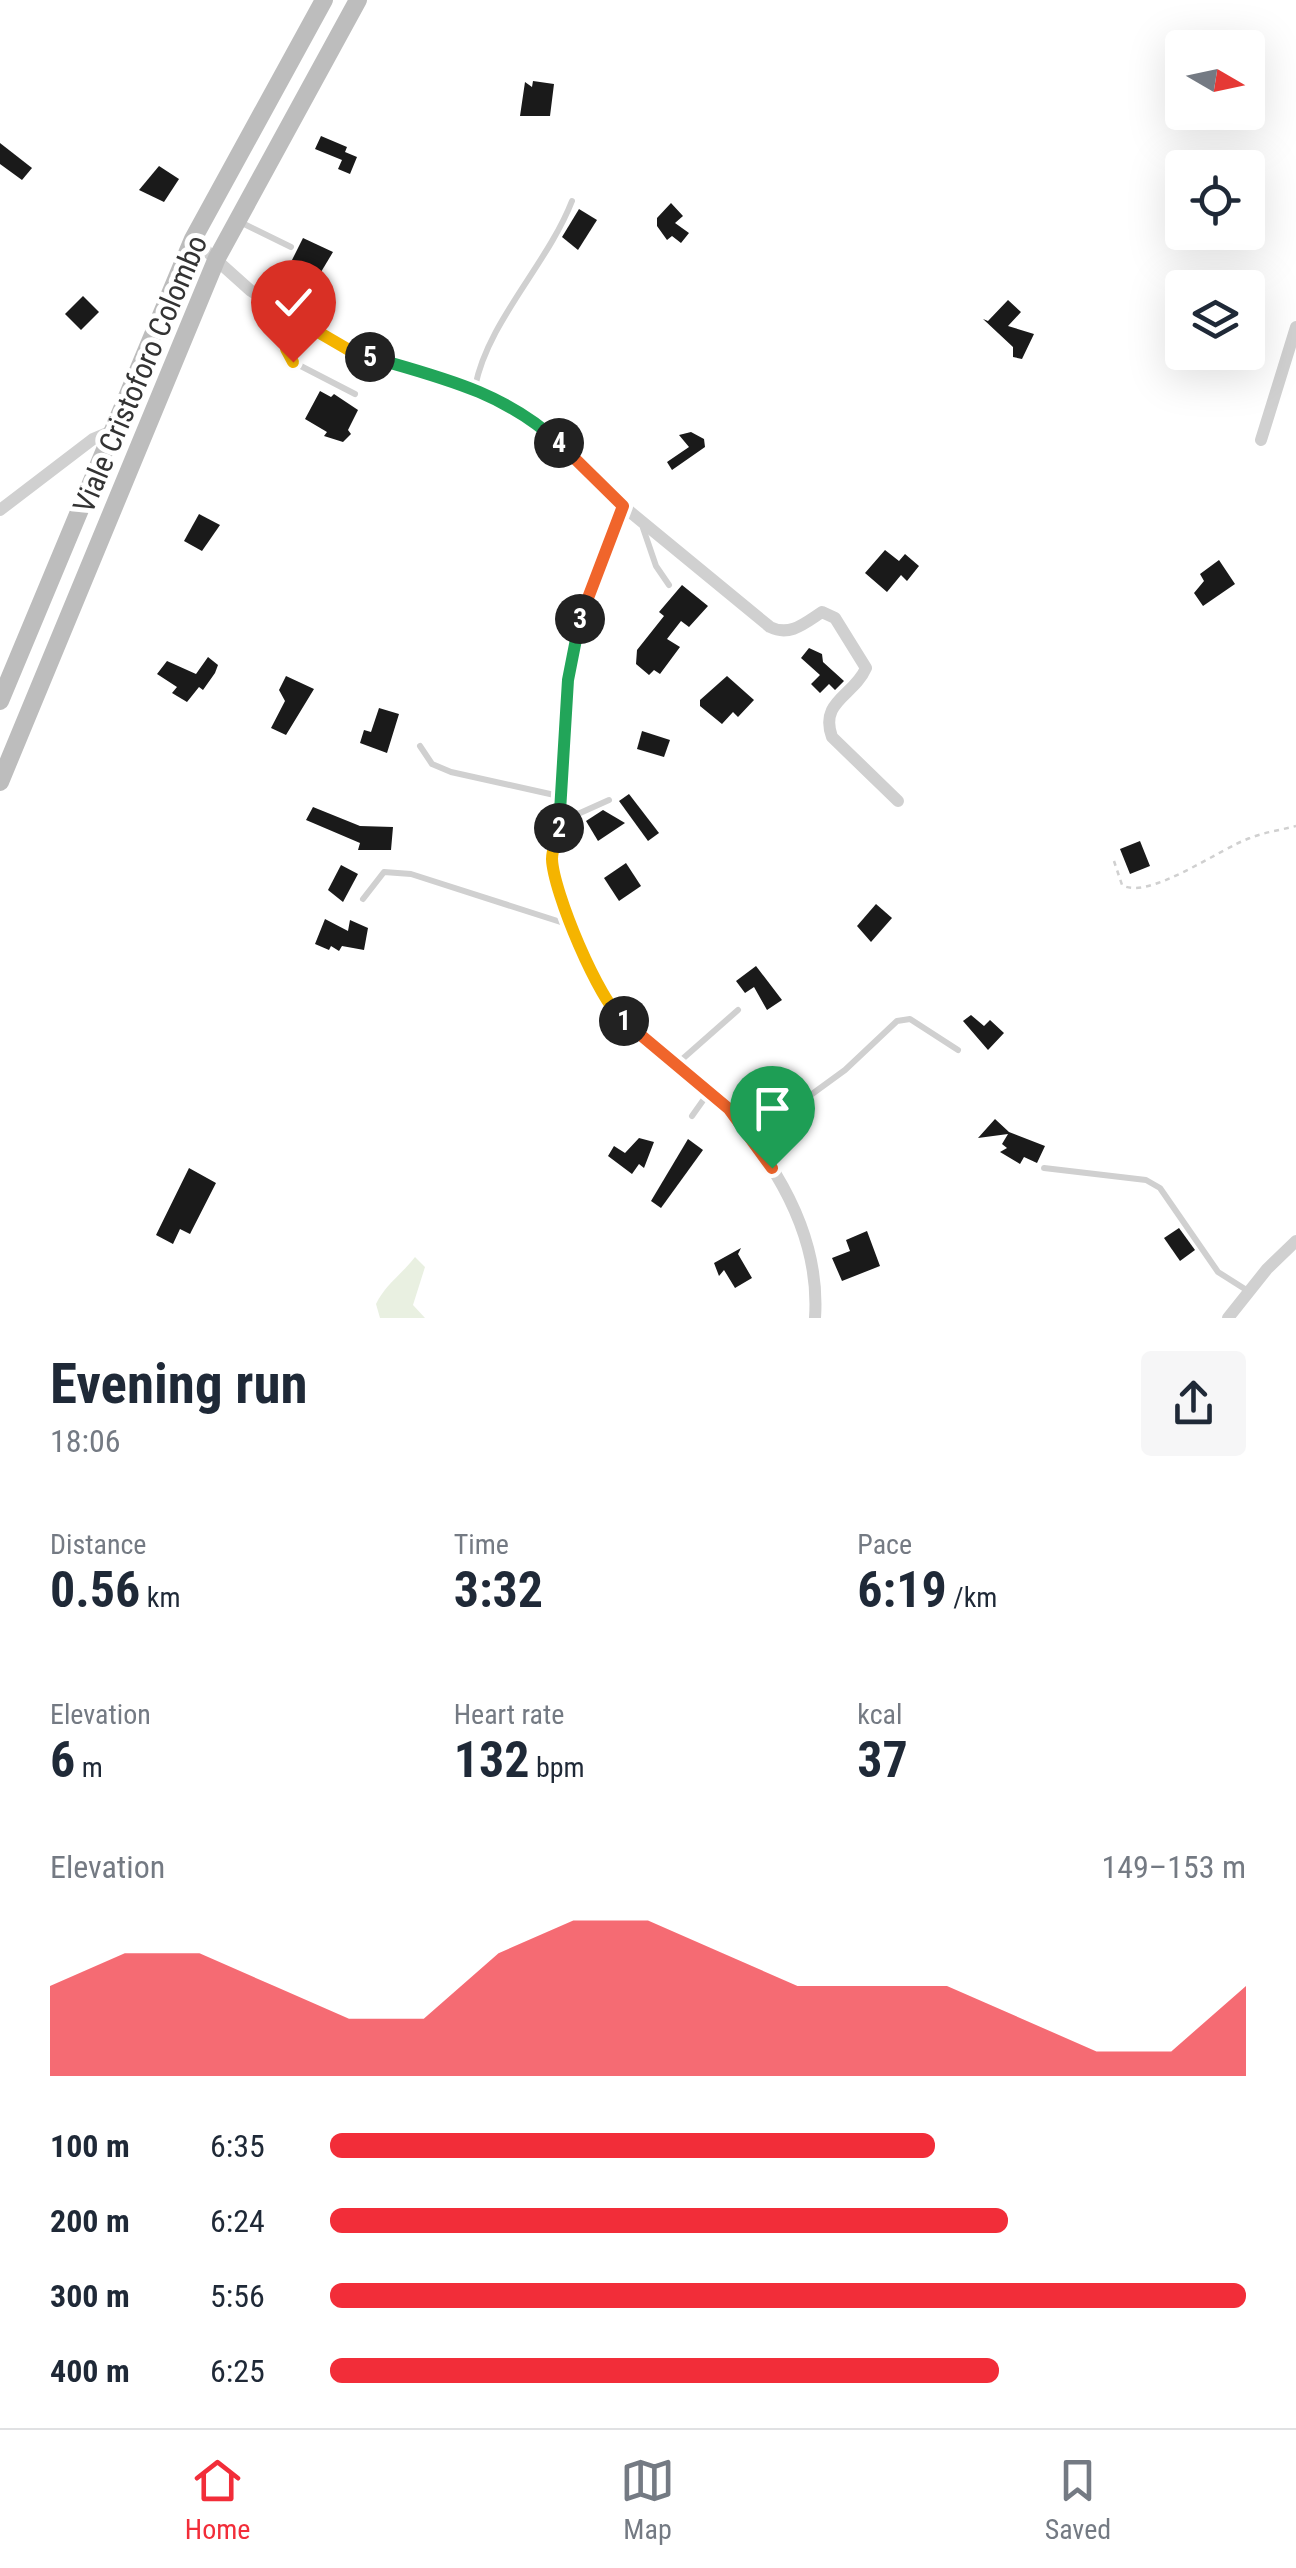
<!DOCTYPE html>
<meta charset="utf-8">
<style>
body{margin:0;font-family:"Roboto Condensed",sans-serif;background:#f6f6f7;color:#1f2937;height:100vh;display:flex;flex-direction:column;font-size:38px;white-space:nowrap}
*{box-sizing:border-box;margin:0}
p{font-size:32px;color:#747a83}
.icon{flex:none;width:55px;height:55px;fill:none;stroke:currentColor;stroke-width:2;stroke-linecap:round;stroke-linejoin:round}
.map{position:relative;height:1318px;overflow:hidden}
.side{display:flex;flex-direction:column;background:#fff;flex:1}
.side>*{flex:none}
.needle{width:65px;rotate:99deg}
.buttons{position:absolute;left:1165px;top:30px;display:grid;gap:20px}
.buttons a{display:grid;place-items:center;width:100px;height:100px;border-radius:10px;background:#fff;box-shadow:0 10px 40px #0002;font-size:50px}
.pin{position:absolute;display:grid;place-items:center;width:85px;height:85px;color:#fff;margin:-102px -42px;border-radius:50% 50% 50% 0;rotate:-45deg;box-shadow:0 0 10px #0007}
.pin .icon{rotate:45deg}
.km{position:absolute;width:50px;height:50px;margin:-25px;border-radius:50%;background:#222;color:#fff;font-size:28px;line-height:50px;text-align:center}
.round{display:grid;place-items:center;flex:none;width:105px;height:105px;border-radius:10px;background:#f6f6f7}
.overview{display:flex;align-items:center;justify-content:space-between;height:170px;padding:0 50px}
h1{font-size:55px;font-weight:700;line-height:75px}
.stats{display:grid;grid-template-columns:repeat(3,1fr);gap:15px;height:170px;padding:10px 50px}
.stats div{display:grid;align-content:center}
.stats b{font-size:50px;font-weight:700}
.stats small{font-size:28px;font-weight:400}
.stats p{font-size:28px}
.chart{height:280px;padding:20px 50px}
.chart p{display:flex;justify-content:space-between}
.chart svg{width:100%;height:180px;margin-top:10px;fill:#f22d39;opacity:.7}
ul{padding:0 50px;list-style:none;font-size:32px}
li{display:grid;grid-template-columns:160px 120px 1fr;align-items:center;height:75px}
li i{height:25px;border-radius:12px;background:#f22d39}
.tabs{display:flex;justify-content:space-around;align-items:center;height:140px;border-top:2px solid #e0e1e3;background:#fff;font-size:28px;color:#747a83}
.tabs a{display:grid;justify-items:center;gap:5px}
.tabs .active{color:#f22d39}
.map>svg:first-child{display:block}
.green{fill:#e9f0e1}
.building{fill:#1a1a1a}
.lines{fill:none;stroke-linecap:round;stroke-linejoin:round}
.path{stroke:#d0d0d0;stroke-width:2.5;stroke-dasharray:5 5;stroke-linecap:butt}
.lane{stroke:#d0d0d0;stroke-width:6}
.street{stroke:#d0d0d0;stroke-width:12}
.secondary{stroke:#bdbdbd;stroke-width:18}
.split-1-casing{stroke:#fff;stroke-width:20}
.split-2-casing{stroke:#fff;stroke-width:20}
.split-3-casing{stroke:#fff;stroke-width:20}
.split-4-casing{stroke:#fff;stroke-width:20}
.split-5-casing{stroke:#fff;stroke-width:20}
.split-6-casing{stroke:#fff;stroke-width:20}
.split-1{stroke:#f0652b;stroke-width:12}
.split-2{stroke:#f5b400;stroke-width:12}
.split-3{stroke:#22a559;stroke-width:12}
.split-4{stroke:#f0652b;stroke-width:12}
.split-5{stroke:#22a559;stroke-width:12}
.split-6{stroke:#f5b400;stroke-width:12}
.labels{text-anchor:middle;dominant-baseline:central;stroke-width:10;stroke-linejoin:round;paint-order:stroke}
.street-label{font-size:30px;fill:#333;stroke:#fff}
</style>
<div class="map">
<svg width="1296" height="1318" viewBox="0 0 1296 1318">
<rect width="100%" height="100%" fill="#fff"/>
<path class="green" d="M 415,1257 L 425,1267 L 413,1305 L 425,1318 L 380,1318 L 376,1304 C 385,1285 402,1274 415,1257 Z"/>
<g class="building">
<path d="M 533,81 L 554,84 L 550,116 L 520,116 L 525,82 L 532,87 Z"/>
<path d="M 321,136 L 347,147 L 345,152 L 357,157 L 350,174 L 338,169 L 342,160 L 315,149 Z"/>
<path d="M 0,143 L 32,168 L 22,180 L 0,164 Z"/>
<path d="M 159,166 L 179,179 L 164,202 L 139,190 Z"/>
<path d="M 671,203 L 683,216 L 675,223 L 689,233 L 681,243 L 672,236 L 667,240 L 657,226 L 657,218 Z"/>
<path d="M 579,209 L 597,220 L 578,250 L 562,237 Z"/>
<path d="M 303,238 L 333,252 L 321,272 L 292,260 Z"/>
<path d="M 83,296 L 99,312 L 81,330 L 65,314 Z"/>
<path d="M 1008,300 L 1021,312 L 1008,326 L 1034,334 L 1022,359 L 1013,357 L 1013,347 L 983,319 L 988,321 Z"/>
<path d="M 320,391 L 331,397 L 334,394 L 358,410 L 348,430 L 351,434 L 343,442 L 324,436 L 327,432 L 305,419 Z"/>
<path d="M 691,432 L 704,439 L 705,447 L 672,470 L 667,462 L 689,447 L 679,435 Z"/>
<path d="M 199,514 L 220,525 L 202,551 L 184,541 Z"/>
<path d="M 885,550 L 899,561 L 905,554 L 919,566 L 907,581 L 901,575 L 887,592 L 865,573 Z"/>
<path d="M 1219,560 L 1235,584 L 1203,606 L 1194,593 L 1204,581 L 1200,574 Z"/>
<path d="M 682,585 L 708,606 L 689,627 L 681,621 L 667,639 L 680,647 L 660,674 L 654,670 L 649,675 L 636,664 L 637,650 L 664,616 L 659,612 Z"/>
<path d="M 809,648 L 822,654 L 823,662 L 844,681 L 835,690 L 829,684 L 820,693 L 811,684 L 820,675 L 801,658 Z"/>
<path d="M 208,657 L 218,665 L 215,673 L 203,690 L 199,687 L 187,702 L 172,693 L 177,687 L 157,674 L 167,661 L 196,674 Z"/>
<path d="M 286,676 L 314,689 L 286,735 L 271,728 L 285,701 L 279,690 Z"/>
<path d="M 727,676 L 754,700 L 738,717 L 733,712 L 722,724 L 700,706 L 700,700 Z"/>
<path d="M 379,708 L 399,714 L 387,753 L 360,743 L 364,730 L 371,732 Z"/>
<path d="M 642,731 L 670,740 L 664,757 L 637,749 Z"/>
<path d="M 629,794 L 659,833 L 648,841 L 619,801 Z"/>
<path d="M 313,807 L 360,826 L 393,827 L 391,850 L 358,850 L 360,843 L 306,820 Z"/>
<path d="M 603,810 L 625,823 L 598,841 L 586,821 Z"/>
<path d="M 1140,841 L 1150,866 L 1130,874 L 1120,849 Z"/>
<path d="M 626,863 L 641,886 L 619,901 L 604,878 Z"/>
<path d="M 341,865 L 358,874 L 343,902 L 328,890 Z"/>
<path d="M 876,904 L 892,918 L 871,942 L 857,926 Z"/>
<path d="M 325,919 L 348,931 L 350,920 L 368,928 L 364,950 L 342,946 L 339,951 L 331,946 L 329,950 L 315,944 Z"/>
<path d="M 756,966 L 782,1000 L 767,1010 L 754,987 L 745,993 L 736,981 Z"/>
<path d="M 971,1015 L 984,1026 L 990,1020 L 1004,1033 L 988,1050 L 963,1021 Z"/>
<path d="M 995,1119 L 1009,1132 L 1045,1146 L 1037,1163 L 1024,1157 L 1020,1164 L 1000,1152 L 1007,1148 L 1002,1144 L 1008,1134 L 978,1138 Z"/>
<path d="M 639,1138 L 654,1142 L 644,1168 L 639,1164 L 632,1174 L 608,1156 L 614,1146 L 625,1153 Z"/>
<path d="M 688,1139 L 703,1150 L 661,1208 L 651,1201 Z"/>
<path d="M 189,1168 L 216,1183 L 190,1234 L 180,1229 L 173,1244 L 156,1235 Z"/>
<path d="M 1179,1228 L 1195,1250 L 1180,1261 L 1164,1238 Z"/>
<path d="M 867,1231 L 880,1266 L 842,1281 L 832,1258 L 850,1251 L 846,1240 Z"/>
<path d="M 741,1248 L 738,1254 L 752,1278 L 735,1288 L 724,1270 L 719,1276 L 714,1263 Z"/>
</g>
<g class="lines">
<path class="path" d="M 1114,861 L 1122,885 C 1148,901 1221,848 1250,838 C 1265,832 1281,830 1296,826"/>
<g class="lane">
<path d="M 238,221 L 291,247"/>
<path d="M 300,323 L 286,349 L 293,362 L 355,394"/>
<path d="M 475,387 C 488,321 547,265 572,201"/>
<path d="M 643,528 L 656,566 L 669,585"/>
<path d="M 420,746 L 432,764 L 451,772 L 559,796"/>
<path d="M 560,822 L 609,800"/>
<path d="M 363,899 L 384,872 L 411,874 L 570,925"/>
<path d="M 679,1062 L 738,1010"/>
<path d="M 692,1116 L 709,1092"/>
<path d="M 753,1137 L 845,1070 L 897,1021 L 910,1019 L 958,1050"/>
<path d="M 1044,1168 L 1146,1180 L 1160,1188 L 1218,1272 L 1248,1291"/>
</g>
<g class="street">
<path d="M 193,239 L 251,291 L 349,351 L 475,387 L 537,421 L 623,506 L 770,627 C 790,637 805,623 822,612 L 835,618 L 866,668 C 854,696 819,701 832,737 L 898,801"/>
<path d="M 1261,440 L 1296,327"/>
<path d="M 623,506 C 613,542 593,575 582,612 C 562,678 566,747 560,815 C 559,830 552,846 553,860 C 555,892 594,990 615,1014 C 631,1033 657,1045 675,1061 C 750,1122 822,1216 815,1318"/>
<path d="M 0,510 L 93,439 L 112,431"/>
<path d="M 1228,1318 L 1267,1269 L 1296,1241"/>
</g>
<g class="secondary">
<path d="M 0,701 L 193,239 L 324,0"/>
<path d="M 0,782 L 217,258 L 358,0"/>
</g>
</g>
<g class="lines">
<defs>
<path id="split-1" d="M 624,1021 L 729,1109 L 772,1168"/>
<path id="split-2" d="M 559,828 C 557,838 552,849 552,859 C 553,891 599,1002 624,1021"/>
<path id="split-3" d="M 559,828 L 568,680 L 580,619"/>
<path id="split-4" d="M 559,443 L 623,506 L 580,619"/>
<path id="split-5" d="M 370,357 C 439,377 505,392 559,443"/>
<path id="split-6" d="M 293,362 L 286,349 L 301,322 L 349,350 L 370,357"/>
</defs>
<use href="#split-1" class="split-1-casing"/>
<use href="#split-2" class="split-2-casing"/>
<use href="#split-3" class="split-3-casing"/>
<use href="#split-4" class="split-4-casing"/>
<use href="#split-5" class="split-5-casing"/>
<use href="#split-6" class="split-6-casing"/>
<use href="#split-1" class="split-1"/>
<use href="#split-2" class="split-2"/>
<use href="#split-3" class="split-3"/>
<use href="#split-4" class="split-4"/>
<use href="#split-5" class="split-5"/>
<use href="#split-6" class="split-6"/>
</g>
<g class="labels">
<g class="street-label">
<text transform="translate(140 374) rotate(-67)">Viale Cristoforo Colombo</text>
</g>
</g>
</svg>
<div class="buttons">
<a><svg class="needle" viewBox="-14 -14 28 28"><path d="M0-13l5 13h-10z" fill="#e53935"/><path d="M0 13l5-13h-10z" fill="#747a83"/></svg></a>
<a><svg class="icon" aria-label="locate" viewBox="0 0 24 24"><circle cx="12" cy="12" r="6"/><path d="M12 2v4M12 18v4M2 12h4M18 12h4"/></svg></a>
<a><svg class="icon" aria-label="layers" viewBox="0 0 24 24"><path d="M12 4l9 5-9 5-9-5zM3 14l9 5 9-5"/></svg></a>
</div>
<div class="pin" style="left:772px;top:1168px;background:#1e9e55"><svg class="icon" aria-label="arrive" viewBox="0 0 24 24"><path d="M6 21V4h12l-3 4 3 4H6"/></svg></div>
<div class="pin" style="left:293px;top:362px;background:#d93025"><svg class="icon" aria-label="check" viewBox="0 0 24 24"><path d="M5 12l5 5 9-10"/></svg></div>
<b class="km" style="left:624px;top:1021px">1</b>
<b class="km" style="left:559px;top:828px">2</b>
<b class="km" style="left:580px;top:619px">3</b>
<b class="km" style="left:559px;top:443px">4</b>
<b class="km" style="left:370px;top:357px">5</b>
</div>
<section class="side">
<div class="overview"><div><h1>Evening run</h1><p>18:06</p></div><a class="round"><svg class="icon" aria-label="share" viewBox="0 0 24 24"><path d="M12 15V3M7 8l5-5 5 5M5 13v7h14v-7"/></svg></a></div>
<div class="stats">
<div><p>Distance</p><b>0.56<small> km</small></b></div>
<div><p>Time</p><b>3:32</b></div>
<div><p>Pace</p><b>6:19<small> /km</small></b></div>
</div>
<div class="stats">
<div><p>Elevation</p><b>6<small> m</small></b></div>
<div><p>Heart rate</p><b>132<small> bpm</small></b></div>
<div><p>kcal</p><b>37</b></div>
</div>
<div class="chart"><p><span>Elevation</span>149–153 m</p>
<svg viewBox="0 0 160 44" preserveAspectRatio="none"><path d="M0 44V22L10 14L20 14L30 22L40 30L50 30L60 14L70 6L80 6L90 14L100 22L110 22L120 22L130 30L140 38L150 38L160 22V44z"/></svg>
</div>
<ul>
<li><b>100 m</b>6:35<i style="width:66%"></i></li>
<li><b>200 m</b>6:24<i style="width:74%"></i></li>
<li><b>300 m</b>5:56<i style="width:100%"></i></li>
<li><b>400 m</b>6:25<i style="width:73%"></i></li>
</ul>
</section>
<nav class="tabs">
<a class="active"><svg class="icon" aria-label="home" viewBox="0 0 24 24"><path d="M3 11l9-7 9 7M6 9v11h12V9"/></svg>Home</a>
<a><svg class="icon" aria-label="map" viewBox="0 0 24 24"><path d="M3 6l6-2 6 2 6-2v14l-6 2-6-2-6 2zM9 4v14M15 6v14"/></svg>Map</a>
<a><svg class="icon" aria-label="saved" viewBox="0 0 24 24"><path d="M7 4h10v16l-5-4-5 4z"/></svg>Saved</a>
</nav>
